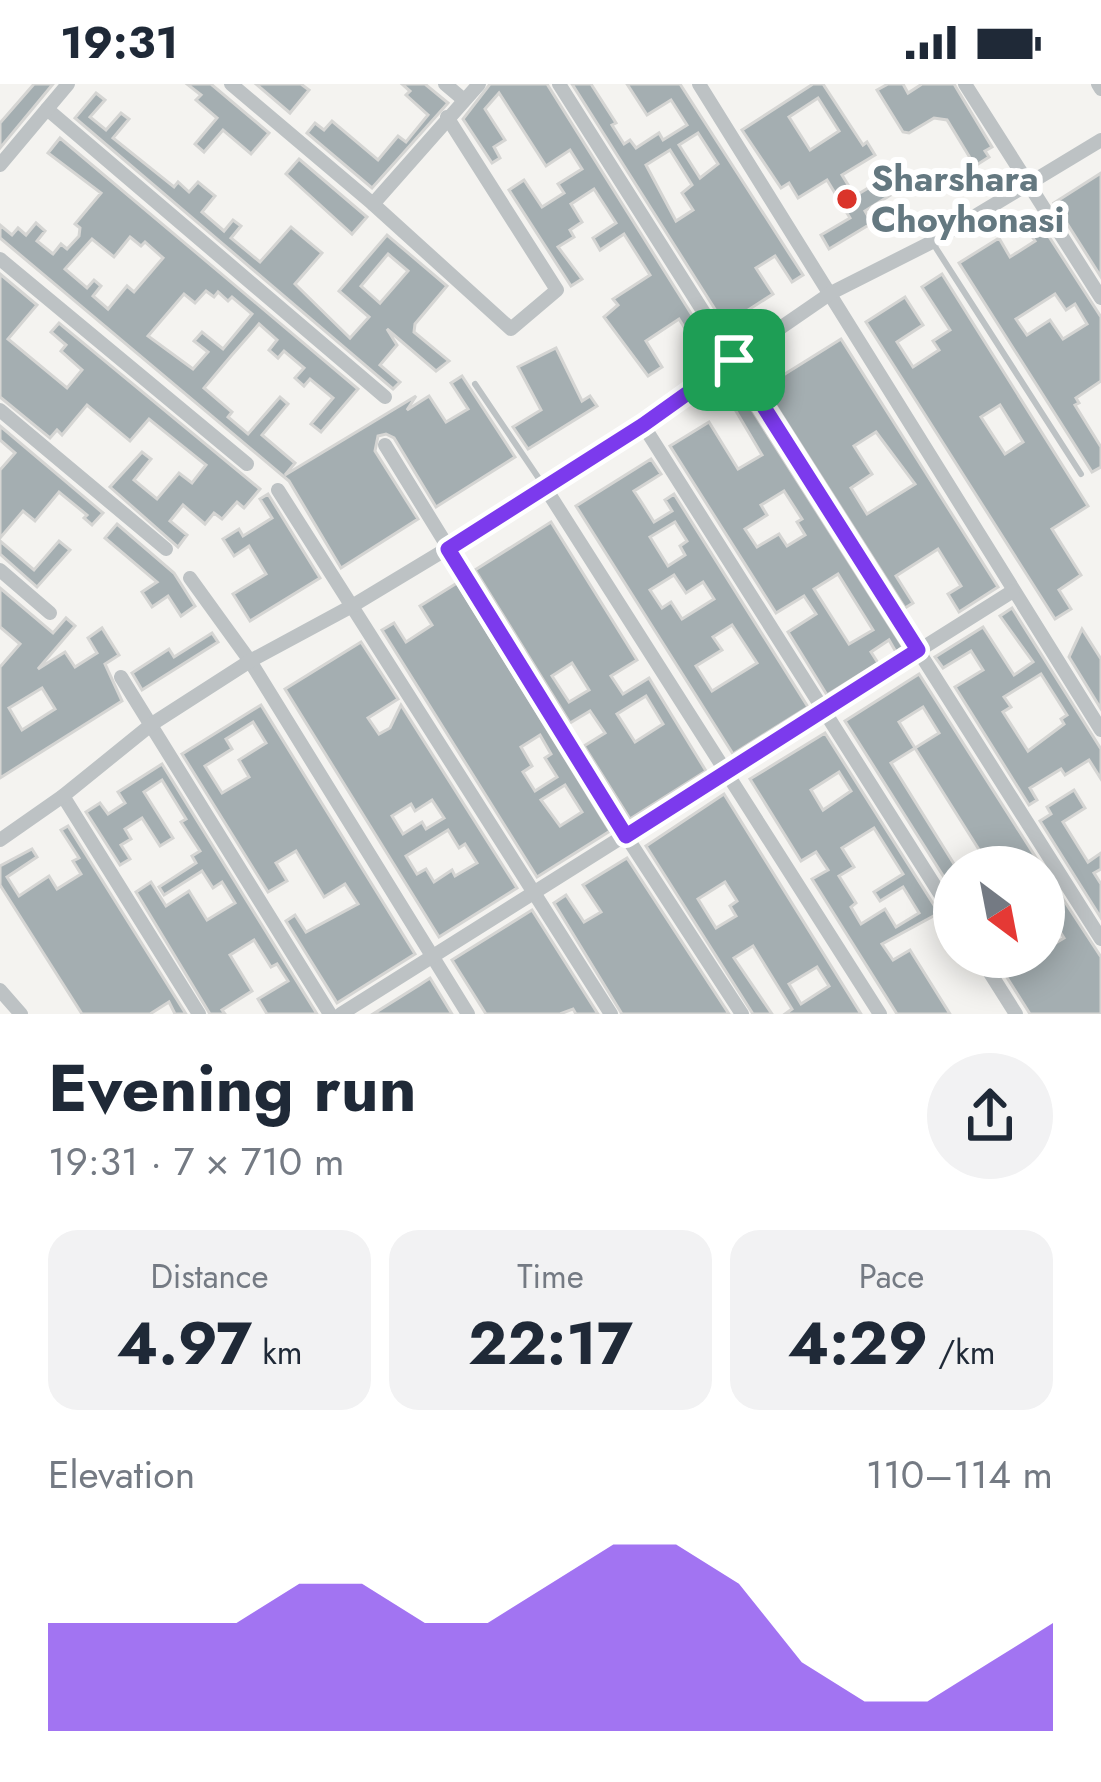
<!DOCTYPE html>
<meta charset="utf-8">
<style>
body{margin:0;font-family:Jost,sans-serif;background:#f2f2f3;color:#1f2937;height:100vh;display:flex;flex-direction:column;font-size:45px;white-space:nowrap}
*{box-sizing:border-box;margin:0}
p{font-size:39px;color:#747a83}
.icon{flex:none;width:66px;height:66px;fill:none;stroke:currentColor;stroke-width:2;stroke-linecap:round;stroke-linejoin:round}
.map{position:relative;height:930px;overflow:hidden}
.drawer{display:flex;flex-direction:column;background:#fff;flex:1}
.drawer>*{flex:none}
.needle{width:78px;rotate:148deg}
.controls{position:absolute;left:933px;top:762px;display:grid;gap:24px}
.controls a{display:grid;place-items:center;width:132px;height:132px;border-radius:50%;background:#fff;box-shadow:0 6px 30px #0003;font-size:60px}
.pin{position:absolute;display:grid;place-items:center;width:102px;height:102px;color:#fff;margin:-51px;border-radius:24px;box-shadow:0 6px 18px #0006}
.round{display:grid;place-items:center;flex:none;width:126px;height:126px;border-radius:63px;background:#f2f2f3}
.headline{display:flex;align-items:center;justify-content:space-between;height:204px;padding:0 48px}
h1{font-size:66px;font-weight:700;line-height:90px}
.stats{display:grid;grid-template-columns:repeat(3,1fr);gap:18px;height:204px;padding:12px 48px}
.stats div{display:grid;align-content:center;border-radius:30px;background:#f2f2f3;text-align:center}
.stats b{font-size:60px;font-weight:700}
.stats small{font-size:33px;font-weight:400}
.stats p{font-size:33px}
.chart{height:336px;padding:24px 48px}
.chart p{display:flex;justify-content:space-between}
.chart svg{width:100%;height:216px;margin-top:12px;fill:#7c3aed;opacity:.7}
.status{display:flex;justify-content:space-between;align-items:center;height:84px;padding:0 60px;background:#fff;direction:ltr}
.status svg{height:33px;fill:currentColor}
.map>svg:first-child{display:block}
.building{fill:#a4aeb1;stroke:#d5d5d3;stroke-width:3;fill-rule:evenodd}
.lines{fill:none;stroke-linecap:round;stroke-linejoin:round}
.service{stroke:#bdc2c4;stroke-width:6}
.minor{stroke:#bdc2c4;stroke-width:14}
.route-casing{stroke:#fff;stroke-width:24}
.route{stroke:#7c3aed;stroke-width:15}
.poi-dot{fill:#da342a;stroke:#fff;stroke-width:4.5}
.labels{text-anchor:middle;dominant-baseline:central;stroke-width:12;stroke-linejoin:round;paint-order:stroke}
.poi-label{font-size:36px;font-weight:bold;fill:#647880;stroke:#fff;text-anchor:start}
</style>
<div class="status"><b>19:31</b><svg viewBox="0 0 49 12"><path d="M0 12V9h3v3zM5 12V6h3v6zM10 12V3h3v9zM15 12V0h3v12zM26 1h20v11H26zM47 4h2v5h-2z"/></svg></div>
<div class="map">
<svg width="1101" height="930" viewBox="0 0 1101 930">
<rect width="100%" height="100%" fill="#f4f3f0"/>
<g class="building">
<path d="M 34,0 L 53,0 L 0,64 L 0,39 Z"/>
<path d="M 187,0 L 211,0 L 269,49 L 251,70 L 223,46 L 204,68 L 195,60 L 217,34 L 196,16 L 201,11 Z"/>
<path d="M 256,0 L 301,0 L 309,6 L 290,29 Z"/>
<path d="M 402,0 L 425,0 L 448,19 L 372,104 L 307,49 L 315,39 L 324,46 L 332,37 L 378,76 L 398,52 L 406,58 L 428,31 L 406,11 L 410,7 Z"/>
<path d="M 490,0 L 547,0 L 707,255 L 696,262 L 679,235 L 646,257 L 662,283 L 648,292 L 604,233 L 618,221 L 613,215 L 650,191 L 624,150 L 600,166 L 593,154 L 616,139 L 594,105 L 571,120 L 582,138 L 570,146 L 574,153 L 558,163 L 582,195 L 571,202 L 509,106 L 524,96 L 542,123 L 564,109 L 558,100 L 582,85 L 570,66 L 546,82 L 499,9 L 485,25 L 505,56 L 494,63 L 500,74 L 492,79 L 463,35 Z"/>
<path d="M 572,0 L 591,0 L 616,39 L 612,41 L 624,60 L 630,56 L 636,64 L 659,49 L 663,56 L 687,41 L 671,16 L 647,31 L 627,0 L 680,0 L 803,191 L 792,198 L 775,172 L 756,184 L 773,210 L 725,241 ZM 698,49 L 718,80 L 700,94 L 679,61 ZM 670,66 L 692,101 L 682,109 L 693,126 L 676,137 L 646,81 Z"/>
<path d="M 813,0 L 823,0 L 863,61 L 867,58 L 875,71 L 842,91 L 855,112 L 888,92 L 897,107 L 865,127 L 872,139 L 829,165 L 821,151 L 850,134 L 827,96 L 798,114 L 789,99 L 781,104 L 742,46 ZM 818,14 L 839,47 L 810,66 L 789,33 Z"/>
<path d="M 888,0 L 903,0 L 908,9 L 922,0 L 954,0 L 992,63 L 985,67 L 989,73 L 975,82 L 947,36 L 934,34 L 909,49 L 903,48 L 877,6 Z"/>
<path d="M 96,9 L 105,16 L 90,33 L 106,46 L 121,29 L 129,35 L 113,54 L 174,103 L 178,98 L 189,108 L 198,98 L 215,112 L 202,128 L 224,147 L 233,136 L 241,142 L 231,154 L 260,178 L 291,143 L 322,169 L 295,200 L 350,254 L 369,233 L 339,207 L 387,151 L 447,202 L 415,240 L 414,248 L 449,277 L 436,287 L 387,245 L 397,261 L 380,281 L 400,298 L 393,305 L 75,34 ZM 388,170 L 408,187 L 380,219 L 361,202 Z"/>
<path d="M 60,54 L 358,305 L 321,348 L 311,340 L 333,314 L 310,295 L 304,302 L 295,294 L 304,284 L 284,267 L 278,274 L 269,266 L 277,256 L 259,240 L 231,272 L 204,304 L 232,328 L 228,333 L 248,350 L 280,313 L 288,320 L 262,351 L 295,379 L 285,391 L 416,312 L 407,326 L 429,312 L 446,338 L 468,325 L 451,299 L 462,292 L 515,373 L 436,423 L 394,354 L 386,350 L 378,352 L 375,367 L 418,435 L 341,484 L 289,397 L 0,154 L 0,141 L 12,151 L 18,144 L 26,151 L 36,139 L 45,147 L 37,157 L 53,170 L 61,160 L 67,165 L 79,152 L 80,144 L 75,140 L 101,109 L 48,69 ZM 130,153 L 141,162 L 145,158 L 163,174 L 134,208 L 127,202 L 108,225 L 93,212 L 101,202 L 94,196 L 87,204 L 65,185 L 92,155 L 114,173 ZM 206,207 L 214,213 L 218,208 L 228,217 L 232,213 L 252,230 L 223,265 L 202,248 L 194,257 L 208,268 L 193,285 L 148,252 L 184,210 L 195,219 Z"/>
<path d="M 299,75 L 367,133 L 352,150 L 286,90 Z"/>
<path d="M 1101,89 L 1101,193 L 1054,119 Z"/>
<path d="M 1035,131 L 1101,233 L 1101,297 L 1076,314 L 1079,319 L 1075,321 L 1101,363 L 1101,383 L 1092,388 L 959,179 L 999,154 L 1010,173 L 1035,157 L 1023,139 ZM 1055,210 L 1066,226 L 1075,220 L 1087,240 L 1063,255 L 1050,236 L 1027,251 L 1016,235 Z"/>
<path d="M 0,190 L 37,221 L 8,255 L 67,304 L 82,286 L 61,267 L 66,261 L 51,248 L 59,239 L 260,405 L 244,424 L 237,418 L 222,435 L 214,429 L 205,440 L 183,421 L 170,437 L 187,451 L 178,463 L 110,403 L 142,368 L 151,375 L 134,396 L 157,415 L 179,389 L 192,399 L 206,381 L 149,335 L 130,357 L 87,321 L 62,351 L 57,346 L 50,354 L 0,313 Z"/>
<path d="M 942,190 L 1088,422 L 1052,445 L 1081,491 L 1059,506 L 1071,525 L 1055,535 L 866,238 L 905,213 L 923,241 L 897,258 L 913,283 L 939,266 L 933,257 L 950,246 L 922,203 ZM 1000,321 L 1023,358 L 1005,370 L 981,333 Z"/>
<path d="M 841,255 L 998,503 L 959,528 L 948,510 L 961,502 L 938,465 L 896,492 L 913,519 L 905,524 L 764,303 ZM 876,348 L 915,400 L 867,430 L 851,404 L 872,390 L 854,362 Z"/>
<path d="M 556,264 L 582,317 L 590,312 L 597,322 L 528,365 L 513,343 L 541,326 L 518,283 Z"/>
<path d="M 745,315 L 903,563 L 896,568 L 889,556 L 871,568 L 878,579 L 827,611 L 788,548 L 816,530 L 804,512 L 776,529 L 670,362 L 709,338 L 738,385 L 762,371 L 733,322 ZM 784,407 L 802,435 L 797,438 L 805,451 L 787,462 L 779,450 L 757,463 L 745,445 L 767,431 L 761,421 ZM 838,490 L 873,546 L 849,560 L 814,505 Z"/>
<path d="M 0,342 L 103,429 L 92,441 L 84,434 L 87,431 L 59,408 L 35,437 L 23,427 L 0,454 L 0,386 L 15,369 L 0,356 Z"/>
<path d="M 651,375 L 661,390 L 634,407 L 642,419 L 654,438 L 672,427 L 665,416 L 674,410 L 808,623 L 733,670 L 576,422 ZM 675,438 L 687,457 L 680,462 L 685,471 L 668,482 L 650,453 ZM 674,491 L 686,509 L 703,498 L 714,515 L 682,535 L 671,518 L 662,524 L 650,506 ZM 732,541 L 757,579 L 712,607 L 696,582 L 722,566 L 713,553 Z"/>
<path d="M 268,410 L 320,494 L 250,537 L 233,510 L 266,490 L 249,462 L 234,472 L 223,455 L 239,445 L 243,452 L 272,434 L 260,415 Z"/>
<path d="M 551,438 L 637,576 L 611,592 L 623,610 L 649,594 L 706,687 L 630,735 L 584,662 L 605,649 L 590,627 L 570,639 L 475,486 ZM 572,579 L 589,606 L 569,618 L 552,592 ZM 646,612 L 663,640 L 635,658 L 617,630 Z"/>
<path d="M 117,440 L 174,489 L 195,522 L 181,532 L 168,512 L 152,523 L 142,508 L 157,498 L 105,454 Z"/>
<path d="M 0,457 L 34,486 L 59,457 L 70,466 L 37,503 L 0,470 Z"/>
<path d="M 457,499 L 610,747 L 537,793 L 382,546 L 394,539 L 406,558 L 432,541 L 420,522 ZM 540,651 L 551,670 L 545,674 L 557,693 L 535,707 L 523,688 L 532,682 L 521,663 ZM 565,701 L 582,728 L 560,742 L 541,716 Z"/>
<path d="M 0,504 L 53,549 L 66,534 L 75,542 L 38,585 L 65,568 L 75,583 L 97,569 L 88,554 L 102,544 L 119,571 L 105,580 L 122,617 L 0,694 L 0,583 L 20,560 L 0,543 ZM 42,604 L 55,625 L 22,646 L 9,624 Z"/>
<path d="M 1012,524 L 1101,665 L 1101,695 L 1089,676 L 1065,691 L 1061,685 L 1030,704 L 1037,716 L 1029,721 L 955,603 L 983,586 L 971,567 L 943,584 L 935,573 L 983,543 L 1014,591 L 1033,578 L 1000,532 ZM 1041,590 L 1067,631 L 1061,635 L 1064,640 L 1028,667 L 1003,628 L 1011,623 L 1004,613 Z"/>
<path d="M 1082,545 L 1101,575 L 1101,625 L 1069,573 Z"/>
<path d="M 212,549 L 218,558 L 142,606 L 132,589 L 169,565 L 174,573 Z"/>
<path d="M 361,558 L 398,615 L 368,634 L 379,650 L 390,644 L 401,621 L 517,804 L 439,853 L 285,605 ZM 432,716 L 444,734 L 426,745 L 422,738 L 403,750 L 392,732 L 411,720 L 415,727 ZM 448,746 L 459,764 L 465,760 L 477,779 L 455,792 L 452,786 L 434,798 L 426,785 L 417,790 L 406,772 Z"/>
<path d="M 919,590 L 1042,783 L 1019,783 L 1009,767 L 988,780 L 915,664 L 891,679 L 954,780 L 954,809 L 845,637 ZM 923,623 L 939,649 L 915,664 L 899,638 Z"/>
<path d="M 261,621 L 415,870 L 337,919 L 286,837 L 295,831 L 306,848 L 358,820 L 345,800 L 324,813 L 296,767 L 276,779 L 287,797 L 268,808 L 182,670 ZM 253,638 L 266,659 L 239,676 L 249,693 L 222,709 L 205,682 L 232,665 L 226,655 Z"/>
<path d="M 825,649 L 939,829 L 882,860 L 893,876 L 910,866 L 950,930 L 897,930 L 812,795 L 828,786 L 816,768 L 801,777 L 750,695 ZM 839,688 L 851,707 L 823,726 L 811,706 ZM 874,744 L 903,790 L 874,808 L 880,817 L 903,803 L 919,829 L 896,843 L 885,825 L 861,840 L 851,823 L 856,819 L 839,792 L 854,783 L 842,764 Z"/>
<path d="M 162,680 L 317,930 L 267,930 L 258,915 L 288,897 L 277,880 L 271,883 L 254,856 L 230,871 L 252,907 L 222,926 L 225,930 L 210,930 L 136,808 L 151,798 L 166,822 L 189,807 L 207,836 L 235,819 L 222,798 L 213,804 L 202,787 L 164,811 L 159,803 L 196,779 L 192,772 L 200,767 L 181,738 L 186,735 L 162,696 L 144,708 L 173,754 L 160,762 L 142,734 L 125,745 L 131,755 L 121,761 L 130,775 L 120,781 L 86,728 L 100,719 L 108,730 L 125,719 L 118,708 Z"/>
<path d="M 1074,706 L 1085,724 L 1063,738 L 1088,778 L 1101,769 L 1101,785 L 1094,789 L 1101,800 L 1101,834 L 1040,737 L 1051,730 L 1047,723 Z"/>
<path d="M 724,710 L 747,747 L 861,930 L 785,930 L 792,925 L 753,862 L 734,874 L 772,930 L 753,930 L 646,762 ZM 725,798 L 737,817 L 730,822 L 736,832 L 716,844 L 698,815 ZM 817,883 L 829,902 L 801,920 L 789,900 Z"/>
<path d="M 68,742 L 186,930 L 175,930 L 169,918 L 150,930 L 82,930 L 0,801 L 0,782 L 32,765 L 37,773 L 7,793 L 19,812 L 49,792 L 57,805 L 81,790 L 73,777 L 79,774 L 61,746 Z"/>
<path d="M 627,774 L 729,930 L 622,930 L 554,819 L 566,811 L 584,838 L 601,828 L 583,801 Z"/>
<path d="M 1044,786 L 1101,873 L 1101,930 L 1030,930 L 994,873 L 1044,873 L 1044,866 L 1064,854 L 1049,830 L 1044,833 Z"/>
<path d="M 532,826 L 598,930 L 576,930 L 573,925 L 560,930 L 486,930 L 452,876 Z"/>
<path d="M 430,894 L 452,930 L 373,930 L 421,900 Z"/>
</g>
<g class="lines">
<g class="service">
<path d="M 934,161 L 1081,390"/>
<path d="M 475,300 L 544,402"/>
</g>
<g class="minor">
<path d="M 231,0 L 373,120 L 511,245 L 557,206 L 447,33"/>
<path d="M 445,0 L 464,16"/>
<path d="M 559,0 L 1101,855"/>
<path d="M 699,0 L 1101,646"/>
<path d="M 965,0 L 1101,214"/>
<path d="M 1098,0 L 1101,5"/>
<path d="M 47,25 L 385,313"/>
<path d="M 0,81 L 68,0"/>
<path d="M 373,120 L 479,0"/>
<path d="M 0,175 L 247,380"/>
<path d="M 0,326 L 166,465"/>
<path d="M 643,341 L 954,832"/>
<path d="M 385,361 L 626,752 L 742,930"/>
<path d="M 546,405 L 880,930"/>
<path d="M 278,406 L 611,930"/>
<path d="M 0,486 L 50,529"/>
<path d="M 190,494 L 250,577 L 468,930"/>
<path d="M 121,593 L 330,930"/>
<path d="M 63,712 L 199,930"/>
<path d="M 0,756 L 63,712 L 152,640 L 250,577 L 352,522 L 546,405 L 831,209 L 932,158 L 1101,56"/>
<path d="M 980,873 L 1016,930"/>
<path d="M 0,906 L 21,930"/>
<path d="M 341,930 L 1013,507"/>
</g>
</g>
<g class="lines">
<defs>
<path id="route" d="M 734,276 L 918,566 L 626,752 L 448,465 L 643,341 Z"/>
</defs>
<use href="#route" class="route-casing"/>
<use href="#route" class="route"/>
</g>
<circle class="poi-dot" cx="847" cy="115" r="12"/>
<g class="labels">
<g class="poi-label">
<text x="871" y="94">Sharshara<tspan x="871" dy="41">Choyhonasi</tspan></text>
</g>
</g>
</svg>
<div class="controls">
<a><svg class="needle" viewBox="-14 -14 28 28"><path d="M0-13l5 13h-10z" fill="#e53935"/><path d="M0 13l5-13h-10z" fill="#747a83"/></svg></a>
</div>
<div class="pin" style="left:734px;top:276px;background:#1e9e55"><svg class="icon" aria-label="arrive" viewBox="0 0 24 24"><path d="M6 21V4h12l-3 4 3 4H6"/></svg></div>
</div>
<section class="drawer">
<div class="headline"><div><h1>Evening run</h1><p>19:31 · 7 × 710 m</p></div><a class="round"><svg class="icon" aria-label="share" viewBox="0 0 24 24"><path d="M12 15V3M7 8l5-5 5 5M5 13v7h14v-7"/></svg></a></div>
<div class="stats">
<div><p>Distance</p><b>4.97<small> km</small></b></div>
<div><p>Time</p><b>22:17</b></div>
<div><p>Pace</p><b>4:29<small> /km</small></b></div>
</div>
<div class="chart"><p><span>Elevation</span>110–114 m</p>
<svg viewBox="0 0 160 44" preserveAspectRatio="none"><path d="M0 44V22L10 22L20 22L30 22L40 14L50 14L60 22L70 22L80 14L90 6L100 6L110 14L120 30L130 38L140 38L150 30L160 22V44z"/></svg>
</div>
</section>
